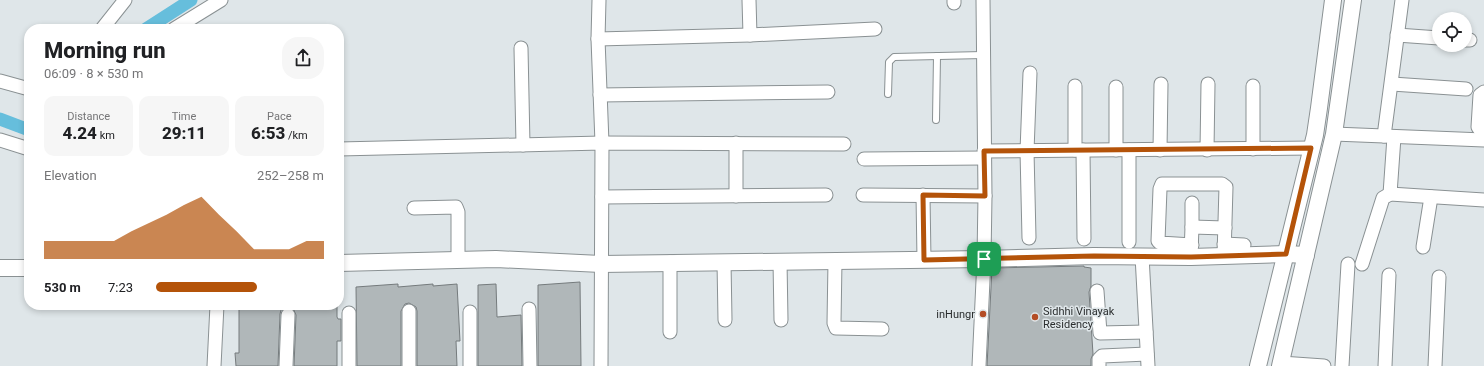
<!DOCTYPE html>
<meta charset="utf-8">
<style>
body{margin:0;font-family:Roboto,sans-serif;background:#f6f6f6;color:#202124;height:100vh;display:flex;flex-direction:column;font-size:15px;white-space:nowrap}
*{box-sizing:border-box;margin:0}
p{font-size:13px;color:#757577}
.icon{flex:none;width:22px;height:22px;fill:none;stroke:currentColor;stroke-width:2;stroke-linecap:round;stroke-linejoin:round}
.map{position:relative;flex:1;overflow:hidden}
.sheet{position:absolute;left:24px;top:24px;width:320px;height:286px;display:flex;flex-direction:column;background:#fff;border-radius:16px;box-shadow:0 2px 6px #0003}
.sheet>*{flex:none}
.fabs{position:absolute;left:1432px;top:12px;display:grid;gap:8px}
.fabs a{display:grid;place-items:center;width:40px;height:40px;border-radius:50%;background:#fff;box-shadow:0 2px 6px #0003;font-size:20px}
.pin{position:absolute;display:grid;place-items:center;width:34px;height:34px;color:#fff;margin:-17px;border-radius:8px;box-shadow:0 2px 6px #0006}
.round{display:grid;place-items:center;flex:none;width:42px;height:42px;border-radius:16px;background:#f6f6f6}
.summary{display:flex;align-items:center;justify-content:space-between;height:68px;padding:0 20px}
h1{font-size:22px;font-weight:800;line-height:30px}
.figures{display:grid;grid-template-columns:repeat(3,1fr);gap:6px;height:68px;padding:4px 20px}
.figures div{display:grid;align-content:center;border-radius:10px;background:#f6f6f6;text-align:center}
.figures b{font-size:17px;font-weight:800}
.figures small{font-size:11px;font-weight:400}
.figures p{font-size:11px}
.chart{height:112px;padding:8px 20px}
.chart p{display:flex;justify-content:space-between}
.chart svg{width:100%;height:72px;margin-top:4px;fill:#b45309;opacity:.7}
ul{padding:0 20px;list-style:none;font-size:13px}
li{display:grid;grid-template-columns:64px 48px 1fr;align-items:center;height:30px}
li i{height:10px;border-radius:5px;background:#b45309}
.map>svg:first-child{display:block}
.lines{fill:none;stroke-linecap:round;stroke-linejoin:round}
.canal{stroke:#66bedc;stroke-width:13}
.building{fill:#b0b7b9;stroke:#757b7d}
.service-casing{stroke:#8a9193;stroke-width:8}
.minor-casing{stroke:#8a9193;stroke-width:15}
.tertiary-casing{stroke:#8a9193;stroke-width:18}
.service{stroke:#fff;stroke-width:6}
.minor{stroke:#fff;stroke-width:13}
.tertiary{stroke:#fff;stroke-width:16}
.route-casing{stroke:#fff;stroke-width:8}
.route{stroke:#b45309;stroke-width:5}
.poi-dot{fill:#b44d25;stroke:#dfe6e9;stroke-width:1.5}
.labels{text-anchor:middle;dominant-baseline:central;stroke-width:3;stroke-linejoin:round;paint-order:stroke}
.poi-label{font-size:11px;fill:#2b2e2f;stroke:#dfe6e9;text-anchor:start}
</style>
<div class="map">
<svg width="1484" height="366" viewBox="0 0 1484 366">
<rect width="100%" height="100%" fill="#dfe6e9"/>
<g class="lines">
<g class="canal">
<path d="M 146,29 L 191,0"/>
<path d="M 0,119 L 29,130"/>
</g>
</g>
<g class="building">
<path d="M 1084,266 L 1084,267 L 1091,268 L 1091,286 L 1089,292 L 1093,354 L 1091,359 L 1091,366 L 987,366 L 992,268 Z"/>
<path d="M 580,282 L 581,366 L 538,366 L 538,285 Z"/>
<path d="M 398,284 L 398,287 L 433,284 L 433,286 L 457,284 L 460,341 L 456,341 L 457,366 L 417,366 L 417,311 L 416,307 L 409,303 L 405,304 L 401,311 L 401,366 L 357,366 L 356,287 Z"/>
<path d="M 496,284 L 497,317 L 521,315 L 522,366 L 478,366 L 478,285 Z"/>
<path d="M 239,305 L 337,305 L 337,317 L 338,319 L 341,319 L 341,341 L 337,341 L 337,366 L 294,366 L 296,315 L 293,308 L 288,307 L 281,310 L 280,314 L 278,366 L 236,366 L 235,353 L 239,353 Z"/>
</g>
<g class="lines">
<defs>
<g id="service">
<path d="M 888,94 L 889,62 L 894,57 L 983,55"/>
<path d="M 936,120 L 937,56"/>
</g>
<g id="minor">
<path d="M 599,0 L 598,39 L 602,143 L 601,366"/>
<path d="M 749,0 L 750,35"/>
<path d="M 954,0 L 954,3"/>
<path d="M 102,29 L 125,0"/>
<path d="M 174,29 L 221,0"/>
<path d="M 1397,35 L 1439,38"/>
<path d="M 598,39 L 750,35 L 875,29"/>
<path d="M 1465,40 L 1470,40"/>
<path d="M 521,48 L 523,145"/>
<path d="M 0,81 L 29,89"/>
<path d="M 1392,84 L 1466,89"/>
<path d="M 1075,86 L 1075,150"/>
<path d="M 1253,86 L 1253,149"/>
<path d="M 1484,92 L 1480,95 L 1478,127 L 1480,130 L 1484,130"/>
<path d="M 600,95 L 828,92"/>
<path d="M 1334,134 L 1484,140"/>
<path d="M 1384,136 L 1402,0"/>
<path d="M 1394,137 L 1390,194 L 1484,200"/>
<path d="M 0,140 L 29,149"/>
<path d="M 736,143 L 736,196"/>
<path d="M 339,149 L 602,143 L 844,144"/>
<path d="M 1083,150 L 1084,239"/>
<path d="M 1116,150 L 1116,87"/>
<path d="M 1129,150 L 1129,242"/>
<path d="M 1160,150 L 1161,84"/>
<path d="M 1207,150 L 1208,84"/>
<path d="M 984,151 L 1311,148"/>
<path d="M 864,159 L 984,158"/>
<path d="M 863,195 L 985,196"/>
<path d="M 923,195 L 924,260"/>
<path d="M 602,197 L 826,195"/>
<path d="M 414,208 L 456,207 L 458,212 L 458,260"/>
<path d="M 1192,227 L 1192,203"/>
<path d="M 1029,238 L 1027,151 L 1030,73"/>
<path d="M 1224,244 L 1244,245"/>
<path d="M 1192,245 L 1160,243 L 1158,241 L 1160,189 L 1162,184 L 1222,184 L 1226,187 L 1224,256"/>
<path d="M 1423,247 L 1431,197"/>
<path d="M 1191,253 L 1192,227 L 1225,228"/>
<path d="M 1142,256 L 1148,366"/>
<path d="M 780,261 L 781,320"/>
<path d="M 835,261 L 834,323 L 836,328 L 882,329"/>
<path d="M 724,262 L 725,320"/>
<path d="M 1362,264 L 1383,198 L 1390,194"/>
<path d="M 1097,291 L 1100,333 L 1146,332"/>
<path d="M 529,309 L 530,366"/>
<path d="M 409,311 L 409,366"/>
<path d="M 470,312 L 470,366"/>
<path d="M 349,313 L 349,366"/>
<path d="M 670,332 L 670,262"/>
<path d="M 1281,363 L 1324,366"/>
<path d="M 214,366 L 217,305"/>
<path d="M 286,366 L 288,315"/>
<path d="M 979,366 L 984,259 L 985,196 L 983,0"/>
<path d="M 1099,366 L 1099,359 L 1102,356 L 1147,354"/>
<path d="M 1342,366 L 1348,264"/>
<path d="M 1385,366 L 1389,275"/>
<path d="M 1435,366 L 1439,277"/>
</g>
<g id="tertiary">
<path d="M 339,263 L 496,259 L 601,264 L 984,259 L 1094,256 L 1191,257 L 1286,254 L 1306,255"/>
<path d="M 0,268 L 29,268"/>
<path d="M 1258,366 L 1315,135 L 1319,108 L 1333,0"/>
<path d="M 1280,366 L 1334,134 L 1353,0"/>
</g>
</defs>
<use href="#service" class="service-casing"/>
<use href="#minor" class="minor-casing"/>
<use href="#tertiary" class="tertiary-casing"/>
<use href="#service" class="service"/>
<use href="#minor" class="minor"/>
<use href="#tertiary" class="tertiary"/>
</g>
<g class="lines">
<defs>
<path id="route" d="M 1311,148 L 1286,254 L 1191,257 L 1094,256 L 924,260 L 923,195 L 985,196 L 984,151 Z"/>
</defs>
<use href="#route" class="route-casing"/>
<use href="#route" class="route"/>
</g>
<g class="poi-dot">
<circle cx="983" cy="314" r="4"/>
<circle cx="1035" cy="317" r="4"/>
</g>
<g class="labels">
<g class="poi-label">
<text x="1043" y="311">Sidhhi Vinayak<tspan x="1043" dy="13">Residency</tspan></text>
<text x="975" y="314" text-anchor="end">inHungr</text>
</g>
</g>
</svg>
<div class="fabs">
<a><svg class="icon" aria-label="locate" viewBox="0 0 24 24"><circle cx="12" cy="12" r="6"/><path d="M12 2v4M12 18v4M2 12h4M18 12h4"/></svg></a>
</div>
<div class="pin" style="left:984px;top:259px;background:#1e9e55"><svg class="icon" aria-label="arrive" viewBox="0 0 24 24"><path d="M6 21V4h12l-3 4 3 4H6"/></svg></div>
<section class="sheet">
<div class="summary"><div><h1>Morning run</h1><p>06:09 · 8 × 530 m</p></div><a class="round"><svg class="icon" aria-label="share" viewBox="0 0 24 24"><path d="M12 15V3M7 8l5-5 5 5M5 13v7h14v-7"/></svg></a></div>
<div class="figures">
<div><p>Distance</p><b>4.24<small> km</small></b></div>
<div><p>Time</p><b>29:11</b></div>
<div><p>Pace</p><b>6:53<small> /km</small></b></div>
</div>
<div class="chart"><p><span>Elevation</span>252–258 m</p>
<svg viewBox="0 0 160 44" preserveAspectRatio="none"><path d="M0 44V33L10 33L20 33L30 33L40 33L50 27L60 22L70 17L80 11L90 6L100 17L110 27L120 38L130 38L140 38L150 33L160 33V44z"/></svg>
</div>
<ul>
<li><b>530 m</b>7:23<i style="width:60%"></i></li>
</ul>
</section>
</div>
